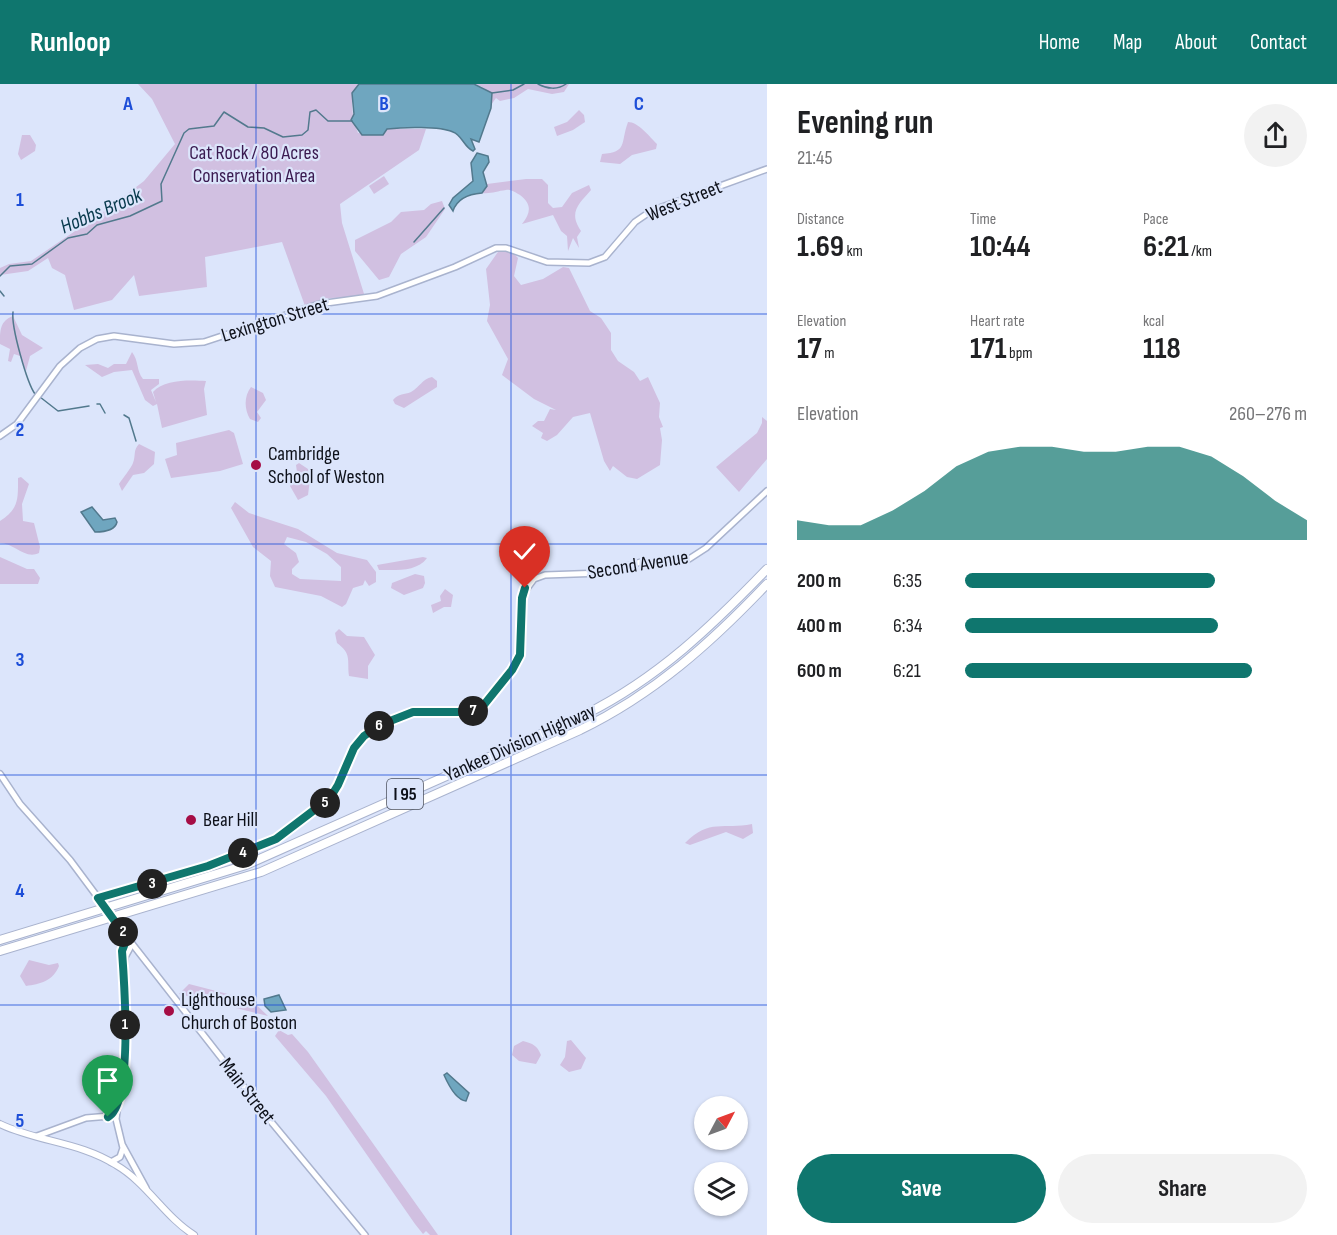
<!DOCTYPE html>
<meta charset="utf-8">
<style>
body{margin:0;font-family:"Sofia Sans Condensed",sans-serif;background:#f2f2f2;color:#202124;height:100vh;display:flex;flex-direction:column;font-size:22px;white-space:nowrap}
*{box-sizing:border-box;margin:0}
p{font-size:20px;color:#757577}
.icon{flex:none;width:33px;height:33px;fill:none;stroke:currentColor;stroke-width:2;stroke-linecap:round;stroke-linejoin:round}
.map{position:relative;flex:1;overflow:hidden}
.drawer{display:flex;flex-direction:column;background:#fff;width:570px}
.drawer>*{flex:none}
.needle{width:39px;rotate:49deg}
.tools{position:absolute;left:694px;top:1012px;display:grid;gap:12px}
.tools a{display:grid;place-items:center;width:54px;height:54px;border-radius:50%;background:#fff;box-shadow:0 2px 4px #0004;font-size:30px}
.pin{position:absolute;display:grid;place-items:center;width:51px;height:51px;color:#fff;margin:-62px -26px;border-radius:50% 50% 50% 0;rotate:-45deg;box-shadow:0 0 6px #0007}
.pin .icon{rotate:45deg}
.km{position:absolute;width:30px;height:30px;margin:-15px;border-radius:50%;background:#222;color:#fff;font-size:16px;line-height:30px;text-align:center}
.round{display:grid;place-items:center;flex:none;width:63px;height:63px;border-radius:32px;background:#f2f2f2}
.headline{display:flex;align-items:center;justify-content:space-between;height:102px;padding:0 30px}
h1{font-size:33px;font-weight:700;line-height:45px}
.metrics{display:grid;grid-template-columns:repeat(3,1fr);gap:9px;height:102px;padding:6px 30px}
.metrics div{display:grid;align-content:center}
.metrics b{font-size:30px;font-weight:700}
.metrics small{font-size:16px;font-weight:400}
.metrics p{font-size:16px}
.chart{height:168px;padding:12px 30px}
.chart p{display:flex;justify-content:space-between}
.chart svg{width:100%;height:108px;margin-top:6px;fill:#0f766e;opacity:.7}
.primary-button{display:flex;gap:12px;margin-top:auto;padding:12px 30px}
.primary-button a{flex:1;height:69px;border-radius:36px;background:#0f766e;color:#fff;font-size:24px;font-weight:700;line-height:69px;text-align:center}
.primary-button a+a{background:#f2f2f2;color:#202124}
ul{padding:0 30px;list-style:none;font-size:20px}
li{display:grid;grid-template-columns:96px 72px 1fr;align-items:center;height:45px}
li i{height:15px;border-radius:8px;background:#0f766e}
header{display:flex;align-items:center;gap:36px;box-sizing:border-box;height:84px;padding:0 30px;background:#0f766e;color:#fff}
header strong{font-size:28px}
nav{display:flex;gap:33px;margin-inline-start:auto;font-size:21px}
main{display:flex;flex:1;min-height:0}
.map>svg:first-child{display:block}
.green{fill:#d1c0e1;fill-rule:evenodd}
.water{fill:#6fa6bf;stroke:#52798d;stroke-width:1.5}
.lines{fill:none;stroke-linecap:round;stroke-linejoin:round}
.stream{stroke:#52798d;stroke-width:1.5}
.secondary-casing{stroke:#a9b3ce;stroke-width:8}
.primary-casing{stroke:#a9b3ce;stroke-width:8}
.highway-casing{stroke:#a9b3ce;stroke-width:10}
.secondary{stroke:#fff;stroke-width:5}
.primary{stroke:#fff;stroke-width:6}
.highway{stroke:#fff;stroke-width:8}
.secondary-bridge-casing{stroke:#a9b3ce;stroke-width:8;stroke-linecap:butt}
.secondary-bridge{stroke:#fff;stroke-width:5}
.route-casing{stroke:#fff;stroke-width:12}
.route{stroke:#0f766e;stroke-width:8}
.grid{fill:none;stroke:#1d4ed8;stroke-width:1.5;stroke-opacity:0.55}
.poi-dot{fill:#a50d45;stroke:#dce5fb;stroke-width:2}
.labels{text-anchor:middle;dominant-baseline:central;stroke-width:4.5;stroke-linejoin:round;paint-order:stroke}
.shield{fill:#dce5fb;stroke:#4b505d;stroke-width:1.5}
.shield-label{font-size:18px;font-weight:bold;fill:#0d1019}
.park-label{font-size:20px;fill:#3a1a50;stroke:#dce5fb}
.street-label{font-size:20px;fill:#0d1019;stroke:#dce5fb}
.poi-label{font-size:20px;fill:#0d1019;stroke:#dce5fb;text-anchor:start}
.water-label{font-size:21px;font-style:italic;fill:#07394c;stroke:#dce5fb}
.grid-label{font-size:20px;text-anchor:middle;font-weight:bold;fill:#1d4ed8;stroke:#dce5fb;stroke-width:4.5;stroke-linejoin:round;paint-order:stroke}
</style>
<header>
<strong>Runloop</strong>
<nav><a>Home</a><a>Map</a><a>About</a><a>Contact</a></nav>
</header>
<main>
<div class="map">
<svg width="767" height="1151" viewBox="0 0 767 1151">
<rect width="100%" height="100%" fill="#dce5fb"/>
<g class="green">
<path d="M 138,0 L 359,0 C 347,11 353,36 358,49 L 383,51 L 387,45 L 426,45 L 419,66 L 340,120 L 342,139 L 365,213 L 330,214 L 305,222 L 282,158 L 205,173 L 207,203 L 139,212 L 134,191 L 112,216 L 74,226 L 65,191 L 52,184 L 48,174 L 28,187 L 0,191 L 0,184 L 9,180 L 31,177 L 106,126 L 144,97 L 175,60 L 152,15 Z"/>
<path d="M 474,0 L 569,0 L 564,8 L 552,10 L 528,5 L 514,14 L 500,17 L 496,14 L 491,21 C 492,9 486,3 474,0 Z"/>
<path d="M 579,26 L 584,31 L 585,38 L 573,46 L 557,52 L 554,43 L 567,38 Z"/>
<path d="M 628,38 C 638,38 649,52 657,60 L 656,65 L 632,71 L 620,80 L 600,78 L 602,70 C 628,68 620,60 628,38 Z"/>
<path d="M 22,51 L 30,51 L 36,61 L 35,67 L 21,76 L 18,70 Z"/>
<path d="M 384,92 L 389,100 L 374,110 L 369,102 Z"/>
<path d="M 526,95 L 542,95 L 548,101 L 548,119 L 553,124 L 562,123 L 572,109 L 589,101 L 591,106 C 579,120 568,128 581,147 L 577,153 L 579,164 L 573,154 L 568,167 L 567,152 L 561,147 L 553,131 L 522,140 C 531,129 532,120 520,111 C 516,109 511,105 506,106 C 497,107 491,110 482,109 L 487,100 Z"/>
<path d="M 442,117 L 445,125 L 426,153 L 401,170 L 389,193 L 379,196 L 355,167 L 355,156 L 391,138 L 401,128 L 424,126 L 431,120 Z"/>
<path d="M 500,165 L 511,167 L 518,174 L 514,192 L 521,201 L 543,195 L 563,183 L 569,184 L 590,227 L 601,234 L 611,249 L 611,266 L 618,277 L 634,288 L 640,297 L 648,293 L 660,319 L 659,333 L 663,343 L 660,344 L 662,356 L 660,381 L 637,395 L 627,393 L 613,382 L 610,387 L 604,377 L 590,329 L 573,333 L 557,351 L 547,357 L 541,354 L 543,349 L 532,342 L 538,337 L 544,337 L 550,325 L 556,326 L 534,315 L 502,291 L 508,275 L 487,237 L 490,221 L 486,185 Z"/>
<path d="M 13,232 L 22,251 L 43,264 L 30,272 L 26,287 L 20,272 L 14,270 L 11,278 L 8,277 L 10,265 L 0,260 C 0,246 0,237 13,232 Z"/>
<path d="M 132,268 C 139,277 136,286 143,295 L 159,295 L 159,300 L 151,306 L 156,318 L 153,308 C 164,295 190,296 206,297 L 204,305 L 207,331 L 162,344 L 157,320 L 153,322 L 145,316 L 132,286 L 114,288 L 102,293 L 85,281 L 98,280 L 108,284 L 114,280 L 126,280 Z"/>
<path d="M 432,293 L 437,297 L 437,303 L 404,324 L 395,320 L 393,316 C 399,309 404,311 411,308 C 420,303 422,295 432,293 Z"/>
<path d="M 251,303 L 263,309 L 266,316 L 257,328 L 261,334 L 258,338 L 250,335 C 244,325 244,312 251,303 Z"/>
<path d="M 762,333 L 767,337 L 767,375 L 739,408 L 716,383 L 757,349 L 762,339 Z"/>
<path d="M 229,346 L 234,349 L 243,380 L 220,387 L 171,394 L 165,375 L 177,371 L 176,359 Z"/>
<path d="M 139,360 L 155,368 L 154,380 L 144,389 L 133,391 L 122,407 L 119,400 C 122,395 132,383 133,379 C 136,371 133,366 139,360 Z"/>
<path d="M 299,379 L 308,385 L 310,395 L 308,411 L 298,416 L 290,402 L 297,388 L 296,381 Z"/>
<path d="M 21,393 L 29,400 L 22,420 L 23,437 L 34,439 L 40,463 L 39,469 C 25,476 14,459 0,459 L 0,437 C 19,425 18,415 18,394 Z"/>
<path d="M 235,418 L 249,429 L 298,445 L 337,469 L 367,476 L 376,488 L 376,498 L 369,502 L 365,496 L 363,501 L 353,504 L 346,520 L 342,523 L 321,512 L 275,503 L 270,492 L 271,477 L 253,463 L 231,424 ZM 287,453 L 306,458 L 327,470 L 341,483 L 341,497 L 300,495 L 292,490 L 292,485 L 299,478 L 296,469 L 284,460 Z"/>
<path d="M 0,473 L 27,485 L 34,485 L 40,494 L 38,500 L 0,500 Z"/>
<path d="M 423,473 L 427,474 C 417,488 396,486 379,486 L 377,481 Z"/>
<path d="M 415,490 L 424,492 L 425,499 L 423,504 L 404,511 L 391,504 L 392,499 Z"/>
<path d="M 445,505 L 453,511 L 451,523 L 444,523 L 433,529 L 431,521 L 441,517 L 440,512 Z"/>
<path d="M 339,545 L 347,552 L 364,553 L 375,571 L 368,582 L 368,595 L 349,592 C 347,576 352,570 337,559 L 335,549 Z"/>
<path d="M 752,740 L 753,749 L 743,755 L 726,748 L 690,761 L 685,759 C 710,734 723,746 752,740 Z"/>
<path d="M 29,876 L 49,881 L 58,879 L 59,882 C 53,897 40,900 26,902 L 20,892 Z"/>
<path d="M 189,900 L 251,916 L 268,932 L 179,910 Z"/>
<path d="M 279,946 L 288,951 L 292,950 L 308,968 L 438,1151 L 430,1151 L 426,1147 L 423,1150 L 415,1140 L 326,1012 L 275,952 Z"/>
<path d="M 571,956 L 586,974 L 581,985 L 569,988 L 560,981 L 565,973 L 567,957 Z"/>
<path d="M 523,957 C 533,960 537,961 541,971 L 536,980 L 519,977 L 512,971 L 514,962 Z"/>
</g>
<g class="water">
<path d="M 359,0 L 474,0 L 492,9 L 491,24 L 479,58 L 471,55 L 475,65 L 473,67 C 464,63 462,51 453,48 C 440,42 403,43 387,45 L 383,51 L 362,51 L 351,36 L 354,30 L 352,9 Z"/>
<path d="M 477,69 L 488,72 L 489,78 L 483,88 L 487,102 L 482,109 C 469,110 457,115 453,127 L 449,121 L 453,114 L 473,97 L 471,79 Z"/>
<path d="M 92,423 L 103,436 L 115,434 L 117,438 C 115,447 104,448 95,448 L 81,428 Z"/>
<path d="M 279,911 L 286,926 L 271,928 L 265,922 L 264,915 Z"/>
<path d="M 447,989 L 469,1009 L 466,1017 C 456,1016 448,1000 444,991 Z"/>
</g>
<g class="lines">
<g class="stream">
<path d="M 538,0 C 547,5 558,6 566,0"/>
<path d="M 492,9 L 513,6 L 524,0"/>
<path d="M 414,158 L 444,124"/>
<path d="M 0,192 L 10,182 L 32,180 L 68,154 L 87,150 L 97,141 L 130,132 L 162,117 L 161,100 L 184,49 L 189,45 L 214,42 L 224,28 L 248,43 L 264,44 L 283,53 L 302,51 L 308,46 L 310,28 L 316,26 L 328,37 L 352,37"/>
<path d="M 0,207 L 4,212"/>
<path d="M 13,228 C 11,243 27,299 35,310"/>
<path d="M 40,313 L 58,327 L 89,322"/>
<path d="M 97,320 L 100,320 L 105,329"/>
<path d="M 124,331 L 129,334 L 136,357"/>
</g>
<defs>
<g id="secondary">
<path d="M 0,352 L 17,340 L 60,282 L 80,264 L 97,255 L 114,252 L 174,260 L 204,258 L 319,220 L 377,212 L 455,183 L 496,164 L 506,164 L 547,178 L 589,179 L 605,173 L 635,138 L 651,127 L 767,85"/>
<path d="M 0,690 L 20,720 L 70,776 L 99,815"/>
<path d="M 98,814 L 215,779 L 276,755 L 330,714 L 355,662 L 380,641 L 413,629 L 467,629 L 483,622 L 511,588 L 519,574 L 522,560 L 523,510 L 534,495 L 545,491 L 603,489 L 641,478 L 671,479 L 689,475 L 706,464 L 767,407"/>
<path d="M 119,843 L 273,1040 L 365,1151"/>
<path d="M 122,874 L 123,860 L 127,854"/>
<path d="M 37,1052 L 86,1034 L 110,1032 L 116,1025"/>
<path d="M 123,1062 L 146,1104"/>
<path d="M 111,1078 L 120,1073 L 123,1064 L 116,1035 L 125,969 L 125,873 L 132,860"/>
</g>
<path id="primary" d="M 0,1040 C 38,1058 80,1058 116,1081 C 147,1099 164,1132 194,1151"/>
<g id="highway">
<path d="M 0,856 L 246,781 L 586,630 C 658,594 712,542 767,485"/>
<path d="M 0,867 L 261,788 L 580,646 C 654,610 711,559 767,500"/>
</g>
</defs>
<use href="#secondary" class="secondary-casing"/>
<use href="#primary" class="primary-casing"/>
<use href="#highway" class="highway-casing"/>
<use href="#secondary" class="secondary"/>
<use href="#primary" class="primary"/>
<use href="#highway" class="highway"/>
<defs>
<path id="secondary-bridge" d="M 100,817 L 119,843"/>
</defs>
<use href="#secondary-bridge" class="secondary-bridge-casing"/>
<use href="#secondary-bridge" class="secondary-bridge"/>
</g>
<g class="lines">
<defs>
<path id="route" d="M 108,1033 C 134,1021 124,895 122,867 L 127,854 L 98,814 L 208,782 L 276,755 L 330,714 L 338,701 L 354,664 L 364,652 L 380,641 L 413,628 L 467,628 L 483,622 L 512,586 L 520,571 L 522,514 L 525,504"/>
</defs>
<use href="#route" class="route-casing"/>
<use href="#route" class="route"/>
</g>
<path class="grid" d="M 256,0 L 256,1151M 511,0 L 511,1151M 0,230 L 767,230M 0,460 L 767,460M 0,691 L 767,691M 0,921 L 767,921"/>
<g class="poi-dot">
<circle cx="256" cy="381" r="6"/>
<circle cx="191" cy="736" r="6"/>
<circle cx="169" cy="927" r="6"/>
</g>
<g class="labels">
<rect class="shield" x="387" y="695" width="36" height="30" rx="4.5"/>
<g class="shield-label">
<text x="405" y="710">I 95</text>
</g>
<g class="park-label">
<text x="254" y="69">Cat Rock / 80 Acres<tspan x="254" dy="23">Conservation Area</tspan></text>
</g>
<g class="street-label">
<text transform="translate(684 117) rotate(-22)">West Street</text>
<text transform="translate(275 236) rotate(-17)">Lexington Street</text>
<text transform="translate(638 481) rotate(-9)">Second Avenue</text>
<text transform="translate(520 659) rotate(-24)">Yankee Division Highway</text>
<text transform="translate(247 1007) rotate(52)">Main Street</text>
</g>
<g class="poi-label">
<text x="268" y="370">Cambridge<tspan x="268" dy="23">School of Weston</tspan></text>
<text x="203" y="736">Bear Hill</text>
<text x="181" y="916">Lighthouse<tspan x="181" dy="23">Church of Boston</tspan></text>
</g>
<g class="water-label">
<text transform="translate(101 127) rotate(-23)">Hobbs Brook</text>
</g>
</g>
<g class="grid-label">
<text x="128" y="26">A</text>
<text x="384" y="26">B</text>
<text x="639" y="26">C</text>
<text x="20" y="122">1</text>
<text x="20" y="352">2</text>
<text x="20" y="582">3</text>
<text x="20" y="813">4</text>
<text x="20" y="1043">5</text>
</g>
</svg>
<div class="tools">
<a><svg class="needle" viewBox="-14 -14 28 28"><path d="M0-13l5 13h-10z" fill="#e53935"/><path d="M0 13l5-13h-10z" fill="#757577"/></svg></a>
<a><svg class="icon" aria-label="layers" viewBox="0 0 24 24"><path d="M12 4l9 5-9 5-9-5zM3 14l9 5 9-5"/></svg></a>
</div>
<div class="pin" style="left:108px;top:1033px;background:#1e9e55"><svg class="icon" aria-label="arrive" viewBox="0 0 24 24"><path d="M6 21V4h12l-3 4 3 4H6"/></svg></div>
<div class="pin" style="left:525px;top:504px;background:#d93025"><svg class="icon" aria-label="check" viewBox="0 0 24 24"><path d="M5 12l5 5 9-10"/></svg></div>
<b class="km" style="left:125px;top:941px">1</b>
<b class="km" style="left:123px;top:848px">2</b>
<b class="km" style="left:152px;top:800px">3</b>
<b class="km" style="left:243px;top:769px">4</b>
<b class="km" style="left:325px;top:719px">5</b>
<b class="km" style="left:379px;top:642px">6</b>
<b class="km" style="left:473px;top:627px">7</b>
</div>
<section class="drawer">
<div class="headline"><div><h1>Evening run</h1><p>21:45</p></div><a class="round"><svg class="icon" aria-label="share" viewBox="0 0 24 24"><path d="M12 15V3M7 8l5-5 5 5M5 13v7h14v-7"/></svg></a></div>
<div class="metrics">
<div><p>Distance</p><b>1.69<small> km</small></b></div>
<div><p>Time</p><b>10:44</b></div>
<div><p>Pace</p><b>6:21<small> /km</small></b></div>
</div>
<div class="metrics">
<div><p>Elevation</p><b>17<small> m</small></b></div>
<div><p>Heart rate</p><b>171<small> bpm</small></b></div>
<div><p>kcal</p><b>118</b></div>
</div>
<div class="chart"><p><span>Elevation</span>260–276 m</p>
<svg viewBox="0 0 160 44" preserveAspectRatio="none"><path d="M0 44V36L10 38L20 38L30 32L40 24L50 14L60 8L70 6L80 6L90 8L100 8L110 6L120 6L130 10L140 18L150 28L160 36V44z"/></svg>
</div>
<ul>
<li><b>200 m</b>6:35<i style="width:73%"></i></li>
<li><b>400 m</b>6:34<i style="width:74%"></i></li>
<li><b>600 m</b>6:21<i style="width:84%"></i></li>
</ul>
<div class="primary-button"><a>Save</a><a>Share</a></div>
</section>
</main>
